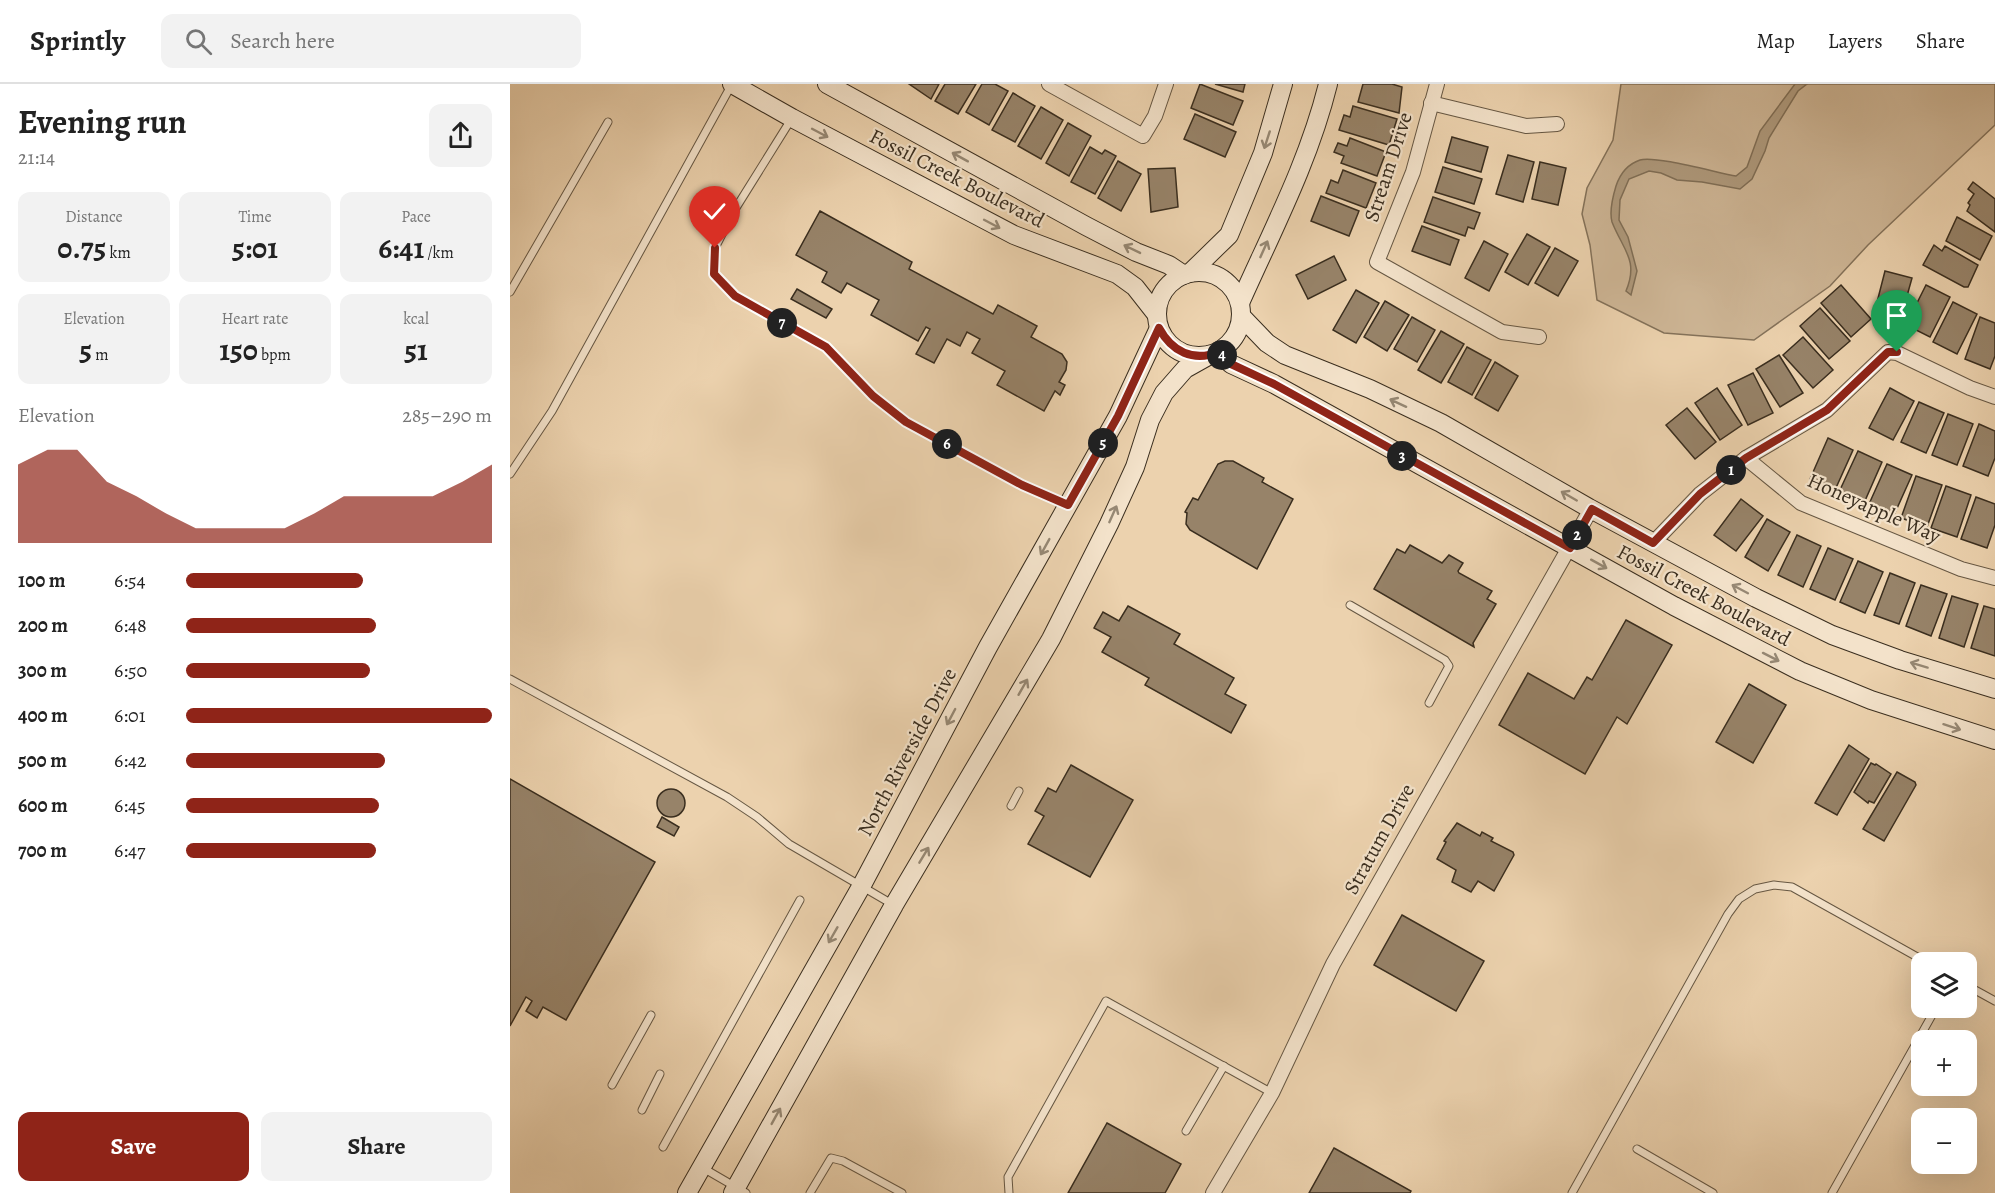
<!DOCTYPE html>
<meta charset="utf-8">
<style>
body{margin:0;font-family:Alegreya,serif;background:#f2f2f2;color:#222;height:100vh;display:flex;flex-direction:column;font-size:22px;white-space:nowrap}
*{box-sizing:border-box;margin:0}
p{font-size:20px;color:#767676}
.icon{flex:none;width:33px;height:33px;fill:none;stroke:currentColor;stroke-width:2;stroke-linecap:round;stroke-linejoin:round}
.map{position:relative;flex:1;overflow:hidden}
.side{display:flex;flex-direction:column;background:#fff;width:510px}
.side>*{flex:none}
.buttons{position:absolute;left:1401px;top:868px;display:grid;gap:12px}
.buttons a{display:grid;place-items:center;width:66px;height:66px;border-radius:12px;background:#fff;box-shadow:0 6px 24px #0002;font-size:30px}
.pin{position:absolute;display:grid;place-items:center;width:51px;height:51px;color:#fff;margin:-62px -26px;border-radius:50% 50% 50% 0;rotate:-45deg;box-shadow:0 0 6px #0007}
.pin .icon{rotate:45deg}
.km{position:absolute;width:30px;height:30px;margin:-15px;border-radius:50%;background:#222;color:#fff;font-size:16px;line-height:30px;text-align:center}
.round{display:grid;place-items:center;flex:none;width:63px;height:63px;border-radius:12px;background:#f2f2f2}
.headline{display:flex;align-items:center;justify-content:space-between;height:102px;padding:0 18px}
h1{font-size:33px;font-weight:700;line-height:45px}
.metrics{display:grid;grid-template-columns:repeat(3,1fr);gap:9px;height:102px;padding:6px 18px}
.metrics div{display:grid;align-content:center;border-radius:12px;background:#f2f2f2;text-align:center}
.metrics b{font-size:30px;font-weight:700}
.metrics small{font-size:16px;font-weight:400}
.metrics p{font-size:16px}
.chart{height:168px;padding:12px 18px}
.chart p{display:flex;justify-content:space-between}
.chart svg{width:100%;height:108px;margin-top:6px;fill:#8f2418;opacity:.7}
.primary-button{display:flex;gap:12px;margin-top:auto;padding:12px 18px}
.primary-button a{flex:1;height:69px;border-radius:12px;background:#8f2418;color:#fff;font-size:24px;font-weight:700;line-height:69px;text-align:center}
.primary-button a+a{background:#f2f2f2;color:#222}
ul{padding:0 18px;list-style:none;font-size:20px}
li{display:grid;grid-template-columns:96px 72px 1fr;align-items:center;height:45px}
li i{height:15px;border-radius:8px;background:#8f2418}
header{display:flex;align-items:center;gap:36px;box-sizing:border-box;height:84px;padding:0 30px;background:#fff;border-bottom:2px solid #e0e0e0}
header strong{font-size:28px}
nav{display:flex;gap:33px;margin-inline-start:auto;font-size:21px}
.search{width:420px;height:54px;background:#f2f2f2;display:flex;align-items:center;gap:15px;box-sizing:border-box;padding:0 21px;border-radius:12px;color:#767676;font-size:22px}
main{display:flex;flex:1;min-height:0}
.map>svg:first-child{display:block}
.green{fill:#ceb696;stroke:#84725a;stroke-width:1.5}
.water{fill:#af9a7d;stroke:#806f57;stroke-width:1.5}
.building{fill:#978369;stroke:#3a2e1f;stroke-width:1.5}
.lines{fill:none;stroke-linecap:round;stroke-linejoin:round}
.lane-casing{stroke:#665743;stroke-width:9}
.street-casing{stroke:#665743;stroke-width:16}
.secondary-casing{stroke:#3a2e1f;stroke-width:20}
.lane{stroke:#f3e2ca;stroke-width:7}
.street{stroke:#f3e2ca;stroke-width:14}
.secondary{stroke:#f3e2ca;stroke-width:18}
.oneway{stroke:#968874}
.route-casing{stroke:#fff;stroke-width:12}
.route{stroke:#8f2418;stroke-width:8}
.labels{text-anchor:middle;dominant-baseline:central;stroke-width:4.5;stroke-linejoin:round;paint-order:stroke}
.street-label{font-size:21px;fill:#3a2e1f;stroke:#f3e2ca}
</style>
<header>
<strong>Sprintly</strong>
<div class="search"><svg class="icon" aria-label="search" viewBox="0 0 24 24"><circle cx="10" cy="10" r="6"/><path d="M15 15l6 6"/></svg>Search here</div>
<nav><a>Map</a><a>Layers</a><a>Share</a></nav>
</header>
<main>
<section class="side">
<div class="headline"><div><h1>Evening run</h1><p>21:14</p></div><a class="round"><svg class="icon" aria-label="share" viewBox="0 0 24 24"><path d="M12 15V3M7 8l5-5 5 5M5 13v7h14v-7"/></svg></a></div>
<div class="metrics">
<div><p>Distance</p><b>0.75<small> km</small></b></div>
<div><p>Time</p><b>5:01</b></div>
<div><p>Pace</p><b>6:41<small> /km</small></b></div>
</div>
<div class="metrics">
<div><p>Elevation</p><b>5<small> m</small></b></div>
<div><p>Heart rate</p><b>150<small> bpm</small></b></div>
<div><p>kcal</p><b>51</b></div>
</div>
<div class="chart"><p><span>Elevation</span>285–290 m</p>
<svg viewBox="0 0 160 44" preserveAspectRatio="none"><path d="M0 44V12L10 6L20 6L30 19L40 25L50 32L60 38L70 38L80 38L90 38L100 32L110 25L120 25L130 25L140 25L150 19L160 12V44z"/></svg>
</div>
<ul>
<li><b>100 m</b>6:54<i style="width:58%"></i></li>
<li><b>200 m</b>6:48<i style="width:62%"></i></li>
<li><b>300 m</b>6:50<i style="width:60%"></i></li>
<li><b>400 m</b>6:01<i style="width:100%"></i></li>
<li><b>500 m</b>6:42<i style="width:65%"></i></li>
<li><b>600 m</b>6:45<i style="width:63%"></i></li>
<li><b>700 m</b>6:47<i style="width:62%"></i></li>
</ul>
<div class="primary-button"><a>Save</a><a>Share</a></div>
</section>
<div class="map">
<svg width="1485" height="1109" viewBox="0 0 1485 1109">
<rect width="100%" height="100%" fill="#ecd2ae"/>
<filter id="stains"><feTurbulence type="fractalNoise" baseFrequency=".00333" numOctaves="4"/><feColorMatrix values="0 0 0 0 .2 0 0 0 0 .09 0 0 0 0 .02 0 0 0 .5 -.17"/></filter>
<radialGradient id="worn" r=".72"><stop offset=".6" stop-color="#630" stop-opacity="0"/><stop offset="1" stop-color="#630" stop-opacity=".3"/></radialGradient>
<path class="green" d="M 1111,0 L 1485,0 L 1485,41 L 1358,161 L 1320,202 L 1244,256 L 1154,249 L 1087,216 L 1080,161 L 1072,130 L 1077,104 L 1103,56 Z"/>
<path class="water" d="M 1285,0 L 1297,0 L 1288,7 L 1259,54 L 1255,67 L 1242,95 L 1230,105 L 1192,98 L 1167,96 L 1151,89 L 1139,87 L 1119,95 L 1110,116 L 1109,136 L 1118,153 L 1127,187 L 1121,211 L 1116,207 C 1129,176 1113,166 1102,138 C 1099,127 1103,112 1106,102 C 1110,90 1118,80 1130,76 C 1144,71 1208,89 1226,92 L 1237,83 L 1250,47 Z"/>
<g class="building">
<path d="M 399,0 L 429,0 L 421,15 Z"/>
<path d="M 435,0 L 466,0 L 448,30 L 425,17 Z"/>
<path d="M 472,0 L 485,0 L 498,7 L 479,41 L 456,28 Z"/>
<path d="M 690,0 L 733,17 L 723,41 L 681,24 Z"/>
<path d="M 705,0 L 735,0 L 733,8 Z"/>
<path d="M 853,0 L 882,0 L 892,3 L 889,29 L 848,18 Z"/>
<path d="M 503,9 L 525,22 L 505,58 L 482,46 Z"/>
<path d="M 843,22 L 887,35 L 879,61 L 829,46 L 834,31 L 840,33 Z"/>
<path d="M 531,23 L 553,36 L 531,75 L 508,62 Z"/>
<path d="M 685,30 L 726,48 L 715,73 L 674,55 Z"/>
<path d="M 558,39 L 581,52 L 559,92 L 536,79 Z"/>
<path d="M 942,53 L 978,63 L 971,88 L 935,78 Z"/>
<path d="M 840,54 L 876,68 L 867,92 L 831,79 L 834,72 L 824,68 L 828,59 L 837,62 Z"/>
<path d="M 580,63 L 592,70 L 595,66 L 606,72 L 585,110 L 561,98 Z"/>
<path d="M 998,71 L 1024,78 L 1013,118 L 986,110 Z"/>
<path d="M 608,77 L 631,90 L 611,127 L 588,114 Z"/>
<path d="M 1030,78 L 1056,84 L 1048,121 L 1022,115 Z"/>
<path d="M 933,83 L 972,95 L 964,120 L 925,108 Z"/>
<path d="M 665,84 L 668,123 L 641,128 L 638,85 Z"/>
<path d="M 833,86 L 866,99 L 856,124 L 816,109 L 821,96 L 828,99 Z"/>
<path d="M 1463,98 L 1485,115 L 1485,148 L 1457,127 L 1460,121 L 1458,119 L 1464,110 L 1458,105 Z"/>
<path d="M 811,112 L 849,127 L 839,152 L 801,137 Z"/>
<path d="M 923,113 L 970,129 L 964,145 L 958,143 L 955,152 L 914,138 Z"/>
<path d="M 310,127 L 402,178 L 399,185 L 483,230 L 488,221 L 527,242 L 521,253 L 552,270 L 557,278 L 556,286 L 549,298 L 555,301 L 550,311 L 545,307 L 534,327 L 487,301 L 495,287 L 462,269 L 470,255 L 457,248 L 450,262 L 437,255 L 424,279 L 406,270 L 420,245 L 416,243 L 408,257 L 361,231 L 369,216 L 337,199 L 331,209 L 312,198 L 317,188 L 286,171 Z"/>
<path d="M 1447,133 L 1482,152 L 1470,176 L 1436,157 Z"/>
<path d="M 912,142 L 949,156 L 940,181 L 902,167 Z"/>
<path d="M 1017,150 L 1040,163 L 1018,201 L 995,188 Z"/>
<path d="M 974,157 L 998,170 L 979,207 L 955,194 Z"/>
<path d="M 1424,161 L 1432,167 L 1435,162 L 1468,181 L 1458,203 L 1454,203 L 1413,181 Z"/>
<path d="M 1045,164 L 1068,177 L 1048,212 L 1025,199 Z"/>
<path d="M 824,172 L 836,196 L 798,215 L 786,191 Z"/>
<path d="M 1375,187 L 1402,194 L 1390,237 L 1364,230 Z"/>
<path d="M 1331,201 L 1361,235 L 1341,253 L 1311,219 Z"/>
<path d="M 1416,201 L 1440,213 L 1420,253 L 1396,241 Z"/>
<path d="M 287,205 L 322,225 L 316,234 L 281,215 Z"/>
<path d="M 846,206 L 869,219 L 846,259 L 823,246 Z"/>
<path d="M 875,217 L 899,231 L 877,267 L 854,253 Z"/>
<path d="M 1443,218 L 1467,230 L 1447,270 L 1423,258 Z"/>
<path d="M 1310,224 L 1340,257 L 1319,275 L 1290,242 Z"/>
<path d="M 902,233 L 925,246 L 907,278 L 884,265 Z"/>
<path d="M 1470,233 L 1485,239 L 1485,272 L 1480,285 L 1455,275 Z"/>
<path d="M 931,247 L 954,260 L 931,299 L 908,286 Z"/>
<path d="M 1293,253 L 1323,286 L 1303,304 L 1273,271 Z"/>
<path d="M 957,263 L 981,276 L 962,311 L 938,298 Z"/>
<path d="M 1269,271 L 1293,309 L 1270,323 L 1246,285 Z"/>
<path d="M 985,278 L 1008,292 L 988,327 L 965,314 Z"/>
<path d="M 1243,289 L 1263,329 L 1238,341 L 1218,301 Z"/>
<path d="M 1207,304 L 1232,341 L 1210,356 L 1185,319 Z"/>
<path d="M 1380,304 L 1404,317 L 1383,356 L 1359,344 Z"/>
<path d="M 1409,318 L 1434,329 L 1416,369 L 1391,358 Z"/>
<path d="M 1177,324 L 1206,358 L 1185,375 L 1156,341 Z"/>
<path d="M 1438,330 L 1463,340 L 1447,381 L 1422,371 Z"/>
<path d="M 1469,340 L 1485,347 L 1485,374 L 1478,392 L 1453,382 Z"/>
<path d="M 1318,354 L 1343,366 L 1325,406 L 1300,395 Z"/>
<path d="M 1348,367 L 1372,378 L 1354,419 L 1329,408 Z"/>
<path d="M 715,377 L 723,377 L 754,394 L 752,398 L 783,415 L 747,485 L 680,446 L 676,440 L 677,429 L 675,428 L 683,414 L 688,416 L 708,380 Z"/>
<path d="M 1377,380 L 1402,391 L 1384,431 L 1359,420 Z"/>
<path d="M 1406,392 L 1432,401 L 1417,443 L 1391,434 Z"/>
<path d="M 1436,402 L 1461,411 L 1447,453 L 1421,444 Z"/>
<path d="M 1466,413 L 1485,420 L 1485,441 L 1477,464 L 1451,455 Z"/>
<path d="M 1231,415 L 1253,432 L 1226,467 L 1204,451 Z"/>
<path d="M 1257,435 L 1280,448 L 1258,487 L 1235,473 Z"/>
<path d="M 1287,451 L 1311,462 L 1293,503 L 1268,491 Z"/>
<path d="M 900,461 L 932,479 L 939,471 L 953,479 L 948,487 L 949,489 L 982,507 L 977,515 L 986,520 L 963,559 L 964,563 L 864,505 L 887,465 L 895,469 Z"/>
<path d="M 1318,464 L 1343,475 L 1325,516 L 1300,505 Z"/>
<path d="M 1348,477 L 1373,488 L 1355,529 L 1330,518 Z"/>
<path d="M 1380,489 L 1405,499 L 1389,540 L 1364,531 Z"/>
<path d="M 1411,501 L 1437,510 L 1421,552 L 1396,542 Z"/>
<path d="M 1442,512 L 1468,520 L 1454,563 L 1429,554 Z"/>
<path d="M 618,522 L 670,550 L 664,560 L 724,594 L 715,610 L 736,621 L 721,649 L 635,601 L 639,594 L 592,568 L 601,553 L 584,544 L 593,528 L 609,537 Z"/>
<path d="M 1474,522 L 1485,525 L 1485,572 L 1461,564 Z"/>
<path d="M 1116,536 L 1162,561 L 1117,640 L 1107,633 L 1075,690 L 989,641 L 1018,589 L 1064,615 L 1077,593 L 1082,596 Z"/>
<path d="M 1239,600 L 1276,621 L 1243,679 L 1206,658 Z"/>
<path d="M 1339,661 L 1359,675 L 1327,731 L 1305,719 Z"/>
<path d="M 1361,679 L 1365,681 L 1366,680 L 1381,690 L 1364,719 L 1359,717 L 1358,719 L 1344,708 Z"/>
<path d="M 561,681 L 623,716 L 580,793 L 518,760 L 534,732 L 525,727 L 538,704 L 546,708 Z"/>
<path d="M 1387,688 L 1405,698 L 1406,701 L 1374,757 L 1353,745 Z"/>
<path d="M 0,695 L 145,778 L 56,936 L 33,923 L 27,934 L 16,927 L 22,917 L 16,913 L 0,942 Z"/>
<circle cx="161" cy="719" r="14"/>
<path d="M 152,733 L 169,743 L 164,752 L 147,743 Z"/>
<path d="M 947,739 L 970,752 L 972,748 L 983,754 L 981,757 L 1003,768 L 1004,771 L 984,807 L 968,797 L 961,808 L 942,798 L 946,786 L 927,775 L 936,758 L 934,757 Z"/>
<path d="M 892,831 L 974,877 L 946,927 L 864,881 Z"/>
<path d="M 597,1039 L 671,1080 L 655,1109 L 558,1109 Z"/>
<path d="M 824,1064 L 901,1107 L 900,1109 L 799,1109 Z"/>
</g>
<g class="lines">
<defs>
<g id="lane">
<path d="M 282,34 L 224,127 L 205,164 L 204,190 L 225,212 L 316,263 L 363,312 L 396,338 L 512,401 L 558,421"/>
<path d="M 0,208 L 98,38"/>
<path d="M 0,390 L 42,327 L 222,0"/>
<path d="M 840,521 L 935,576 L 939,582 L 919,619"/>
<path d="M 0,595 L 217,713 L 247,733 L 279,760 L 382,820"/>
<path d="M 501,722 L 509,707"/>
<path d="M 1456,901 L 1485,917"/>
<path d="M 102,1001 L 141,931"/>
<path d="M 132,1026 L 150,990"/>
<path d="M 676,1047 L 714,982"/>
<path d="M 153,1063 L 290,816"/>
<path d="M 1127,1065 L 1203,1109"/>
<path d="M 193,1084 L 236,1109"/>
<path d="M 300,1109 L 321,1074 L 333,1077 L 392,1109"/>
<path d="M 499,1109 L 498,1093 L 596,917 L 762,1009"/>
<path d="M 1062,1109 L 1218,830 L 1229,815 L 1245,805 L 1264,801 L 1282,803 L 1418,879"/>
<path d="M 1322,1109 L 1426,924"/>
</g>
<g id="street">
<path d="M 539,0 L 633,52 L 645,32 L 656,0"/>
<path d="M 927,0 L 903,88 L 867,178 L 992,248 L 1029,253"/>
<path d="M 921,19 L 1016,42 L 1047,40"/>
<path d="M 1236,374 L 1291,419 L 1451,485 L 1485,494"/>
<path d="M 1143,459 L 1190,410 L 1236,374 L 1317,326 L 1378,268 L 1387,269 L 1460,304 L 1485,313"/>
<path d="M 703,1109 L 762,1009 L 823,880 L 1081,425"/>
</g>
<g id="secondary">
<path d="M 222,0 L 282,34 L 504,151 L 607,190 L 625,203 L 647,231"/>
<path d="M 317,0 L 576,142 L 626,168 L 659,181 L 674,191"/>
<circle cx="689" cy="230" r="42"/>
<path d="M 680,189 L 719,151 L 753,69 L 773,0"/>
<path d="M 730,219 C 762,147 799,77 818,0"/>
<path d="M 731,232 L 757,259 L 775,271 L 860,305 L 931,339 L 1079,424 L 1246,514 L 1322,551 L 1390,576 L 1485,605"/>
<path d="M 709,268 L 721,280 L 764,300 L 1164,522 L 1290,587 L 1361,616 L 1485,656"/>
<path d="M 177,1109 L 352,801 L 478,563 L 608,332 L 649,244"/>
<path d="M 223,1109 L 384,821 L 541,555 L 599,440 L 625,383 L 640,336 L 654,309 L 675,285 L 700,271"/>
</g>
</defs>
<use href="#lane" class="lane-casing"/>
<use href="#street" class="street-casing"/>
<use href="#secondary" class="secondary-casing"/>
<use href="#lane" class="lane"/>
<use href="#street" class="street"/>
<use href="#secondary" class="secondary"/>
</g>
<defs><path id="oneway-shaft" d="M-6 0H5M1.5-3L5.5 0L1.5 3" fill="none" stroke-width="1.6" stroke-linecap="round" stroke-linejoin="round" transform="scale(1.5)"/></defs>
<g class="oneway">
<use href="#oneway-shaft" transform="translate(310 49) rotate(28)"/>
<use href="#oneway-shaft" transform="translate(757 56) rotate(108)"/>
<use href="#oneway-shaft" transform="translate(450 73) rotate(-151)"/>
<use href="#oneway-shaft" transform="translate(482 140) rotate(28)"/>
<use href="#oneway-shaft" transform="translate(622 165) rotate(-154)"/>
<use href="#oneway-shaft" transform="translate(754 165) rotate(-66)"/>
<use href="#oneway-shaft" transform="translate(888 319) rotate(-155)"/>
<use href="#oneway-shaft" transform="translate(1059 412) rotate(-150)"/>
<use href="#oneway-shaft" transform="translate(603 430) rotate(-66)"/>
<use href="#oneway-shaft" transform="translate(535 463) rotate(119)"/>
<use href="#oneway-shaft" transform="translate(1089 480) rotate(29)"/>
<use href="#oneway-shaft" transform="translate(1230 505) rotate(-152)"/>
<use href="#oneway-shaft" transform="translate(1261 573) rotate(27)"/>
<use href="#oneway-shaft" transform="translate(1409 581) rotate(-163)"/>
<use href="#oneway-shaft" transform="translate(513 603) rotate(-60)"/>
<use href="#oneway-shaft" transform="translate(441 633) rotate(118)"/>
<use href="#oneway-shaft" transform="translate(1442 643) rotate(18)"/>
<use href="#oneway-shaft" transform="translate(414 771) rotate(-59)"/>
<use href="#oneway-shaft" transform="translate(323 851) rotate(120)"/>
<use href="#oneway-shaft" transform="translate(266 1032) rotate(-61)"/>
</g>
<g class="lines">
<defs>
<path id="route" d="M 205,164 L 204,190 L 225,212 L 316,263 L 363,312 L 396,338 L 512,401 L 558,421 L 608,332 L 649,244 C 662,268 683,278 709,268 L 721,280 L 764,300 L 1060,464 L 1082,425 L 1143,459 L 1190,410 L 1236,374 L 1317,326 L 1378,268 L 1387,268"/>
</defs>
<use href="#route" class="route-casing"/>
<use href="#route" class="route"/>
</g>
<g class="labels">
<g class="street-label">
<text transform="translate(878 83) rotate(-72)">Stream Drive</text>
<text transform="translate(447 94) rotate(27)">Fossil Creek Boulevard</text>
<text transform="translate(1364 424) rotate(24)">Honeyapple Way</text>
<text transform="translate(1194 511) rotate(28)">Fossil Creek Boulevard</text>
<text transform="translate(397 668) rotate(-62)">North Riverside Drive</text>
<text transform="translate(869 755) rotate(-61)">Stratum Drive</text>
</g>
</g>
<rect width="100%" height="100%" filter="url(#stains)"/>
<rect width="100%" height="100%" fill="url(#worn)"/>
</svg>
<div class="buttons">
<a><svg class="icon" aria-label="layers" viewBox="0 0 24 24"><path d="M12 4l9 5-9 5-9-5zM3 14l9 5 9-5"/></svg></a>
<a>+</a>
<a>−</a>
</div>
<div class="pin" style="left:1387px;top:268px;background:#1e9e55"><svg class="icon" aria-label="arrive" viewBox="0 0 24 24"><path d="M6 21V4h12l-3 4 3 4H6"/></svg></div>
<div class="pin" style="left:205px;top:164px;background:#d93025"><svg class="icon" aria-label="check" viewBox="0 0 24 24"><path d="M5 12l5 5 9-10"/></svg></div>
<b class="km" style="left:1221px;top:386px">1</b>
<b class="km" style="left:1067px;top:451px">2</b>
<b class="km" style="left:892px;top:372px">3</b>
<b class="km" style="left:712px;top:271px">4</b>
<b class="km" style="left:593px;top:359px">5</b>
<b class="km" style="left:437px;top:360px">6</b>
<b class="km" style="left:272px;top:239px">7</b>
</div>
</main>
